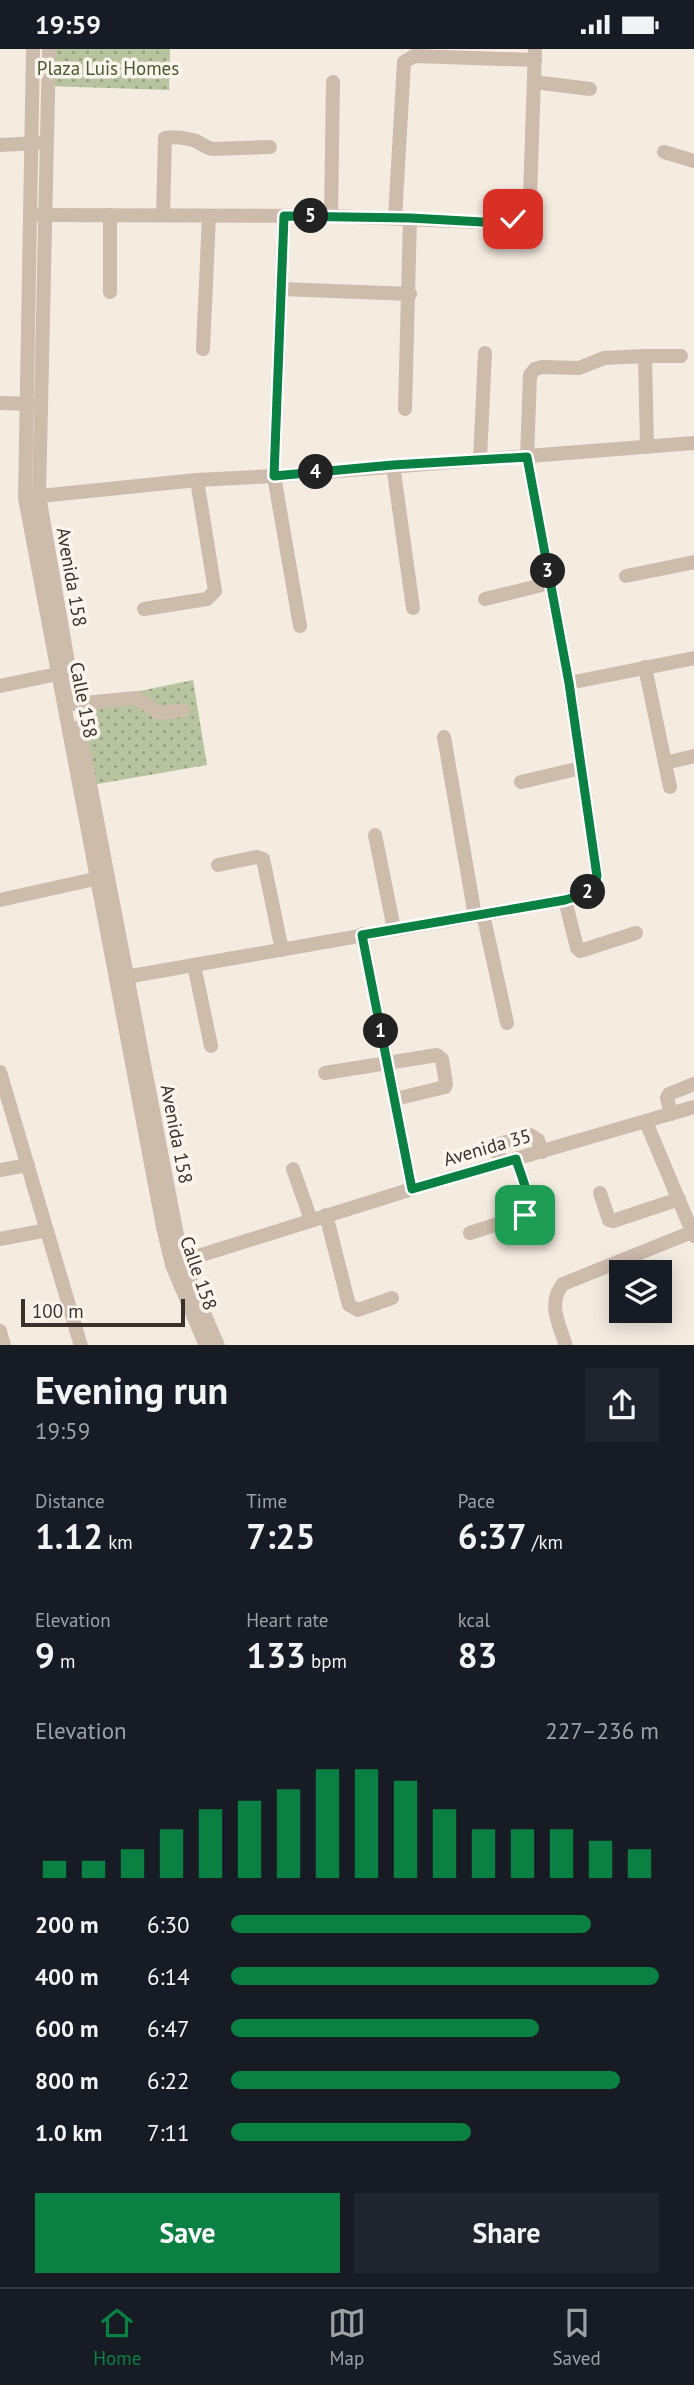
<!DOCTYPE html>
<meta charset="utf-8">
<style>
body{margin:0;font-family:"PT Sans",sans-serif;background:#20242c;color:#f1f3f6;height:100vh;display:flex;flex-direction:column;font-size:26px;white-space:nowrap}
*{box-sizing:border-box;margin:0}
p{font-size:23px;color:#9ea1a6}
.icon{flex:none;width:38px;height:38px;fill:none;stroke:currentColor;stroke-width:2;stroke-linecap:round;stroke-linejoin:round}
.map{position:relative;height:1296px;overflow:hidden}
.side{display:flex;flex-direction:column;background:#171b24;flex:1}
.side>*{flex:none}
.fabs{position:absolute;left:609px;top:1211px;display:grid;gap:14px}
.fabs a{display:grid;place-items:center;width:63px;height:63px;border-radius:0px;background:#171b24;box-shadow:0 4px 18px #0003;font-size:35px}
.scale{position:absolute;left:21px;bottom:18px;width:164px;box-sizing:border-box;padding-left:7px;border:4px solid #3b302b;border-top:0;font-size:19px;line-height:24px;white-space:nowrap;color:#3b302b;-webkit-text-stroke:5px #fbf5ee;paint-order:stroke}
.pin{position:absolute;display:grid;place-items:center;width:60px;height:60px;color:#fff;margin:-30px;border-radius:14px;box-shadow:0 4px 10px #0006}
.km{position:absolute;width:35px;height:35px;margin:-18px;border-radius:50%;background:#222;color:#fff;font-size:19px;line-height:35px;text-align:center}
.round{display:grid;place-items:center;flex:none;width:74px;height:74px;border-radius:0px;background:#20242c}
.summary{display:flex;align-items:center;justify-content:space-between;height:119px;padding:0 35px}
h1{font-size:38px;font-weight:800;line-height:52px}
.figures{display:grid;grid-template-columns:repeat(3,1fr);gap:10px;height:119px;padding:7px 35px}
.figures div{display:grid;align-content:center}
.figures b{font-size:35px;font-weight:800}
.figures small{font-size:19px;font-weight:400}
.figures p{font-size:19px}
.chart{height:196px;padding:14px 35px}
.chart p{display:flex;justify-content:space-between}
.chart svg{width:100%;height:126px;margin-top:7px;stroke:#0b8043;stroke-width:6}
.cta{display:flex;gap:14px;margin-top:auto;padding:14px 35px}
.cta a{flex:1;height:80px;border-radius:0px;background:#0b8043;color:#fff;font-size:28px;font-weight:800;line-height:80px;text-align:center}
.cta a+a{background:#20242c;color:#f1f3f6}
ul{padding:0 35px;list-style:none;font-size:23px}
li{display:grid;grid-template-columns:112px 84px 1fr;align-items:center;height:52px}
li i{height:18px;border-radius:9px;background:#0b8043}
.status{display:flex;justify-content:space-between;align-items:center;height:49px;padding:0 35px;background:#171b24;direction:ltr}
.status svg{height:19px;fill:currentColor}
.dock{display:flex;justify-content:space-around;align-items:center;height:98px;border-top:2px solid #363941;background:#171b24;font-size:19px;color:#9ea1a6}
.dock a{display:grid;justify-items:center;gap:4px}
.dock .active{color:#0b8043}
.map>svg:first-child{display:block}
.park{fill:url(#park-dots)}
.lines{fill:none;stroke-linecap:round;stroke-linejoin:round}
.minor{stroke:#cdbbac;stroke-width:14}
.route-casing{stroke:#fff;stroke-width:14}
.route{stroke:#0b8043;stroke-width:9}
.labels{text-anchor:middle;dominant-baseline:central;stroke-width:7;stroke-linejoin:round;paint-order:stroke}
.park-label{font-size:19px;fill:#4a5a2e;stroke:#fbf5ee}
.street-label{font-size:19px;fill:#3b302b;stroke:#fbf5ee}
</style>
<div class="status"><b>19:59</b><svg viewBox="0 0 49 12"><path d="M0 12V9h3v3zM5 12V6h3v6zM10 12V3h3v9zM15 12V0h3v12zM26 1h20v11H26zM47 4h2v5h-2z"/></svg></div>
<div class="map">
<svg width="694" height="1297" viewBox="0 0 694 1297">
<defs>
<pattern id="park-dots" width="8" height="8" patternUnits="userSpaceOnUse" patternTransform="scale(1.75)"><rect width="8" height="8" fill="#b8c4a0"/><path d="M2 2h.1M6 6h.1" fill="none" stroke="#97a083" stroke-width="1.8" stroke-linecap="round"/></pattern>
</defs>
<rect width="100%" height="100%" fill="#f4ebe1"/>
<g class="park">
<path d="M 49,0 L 170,0 L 169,41 L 48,37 Z"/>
<path d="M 193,631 L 207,716 L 92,736 L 77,655 Z"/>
</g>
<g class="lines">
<g class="minor">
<path d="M 33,0 L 25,449 L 163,1178 L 172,1216 L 206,1297"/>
<path d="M 49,0 L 39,447 L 74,648"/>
<path d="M 534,33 L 590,40"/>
<path d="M 0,96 L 38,94"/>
<path d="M 664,103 L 694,112"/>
<path d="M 35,166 L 331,167 L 501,174 C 516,170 526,163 530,148 L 535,0"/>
<path d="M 163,166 L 165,89 C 173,87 187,89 196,92 C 203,95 205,99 213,100 L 270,98"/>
<path d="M 284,167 L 274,427 L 300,577"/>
<path d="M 331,167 L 333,33"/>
<path d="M 395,169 L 404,13 L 414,7 L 535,11"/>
<path d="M 281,240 L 410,245"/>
<path d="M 110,243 L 110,166"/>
<path d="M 203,300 L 209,167"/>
<path d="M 645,307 L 681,307"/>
<path d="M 0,354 L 34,355"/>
<path d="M 405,360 L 410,169"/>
<path d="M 480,410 L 485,304"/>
<path d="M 393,416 L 413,559"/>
<path d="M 30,448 L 197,431 L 274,427 L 694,394"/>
<path d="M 626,527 L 694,513"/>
<path d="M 485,550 L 550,534"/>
<path d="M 144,560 L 207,550 L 215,542 L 197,431"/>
<path d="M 645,618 L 670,738"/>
<path d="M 569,634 L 694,609"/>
<path d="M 0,637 L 67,623"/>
<path d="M 75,655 L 136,649 L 159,664 L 183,661"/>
<path d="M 79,678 L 182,1212 L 218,1297"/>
<path d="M 444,688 L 475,867"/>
<path d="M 665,714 L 694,707"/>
<path d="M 521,733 L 581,719"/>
<path d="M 375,786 L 394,880"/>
<path d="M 218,816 L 256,808 L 263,810 L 282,901"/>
<path d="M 0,851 L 104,828"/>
<path d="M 565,851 L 577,899 L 580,902 L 636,884"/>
<path d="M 483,865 L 507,974"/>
<path d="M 362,885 L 412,1140"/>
<path d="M 194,916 L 211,997"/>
<path d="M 120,929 L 565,851 C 580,846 593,845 597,826 L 569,634 L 527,408 L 530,326 L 535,320 L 542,318 L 579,319 L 604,309 L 645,307 L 647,398"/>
<path d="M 0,1023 L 81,1297"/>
<path d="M 325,1024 L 437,1006 L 442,1010 L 446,1035 L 445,1038 L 395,1050"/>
<path d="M 671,1065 L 667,1049 L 669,1045 L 694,1035"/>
<path d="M 646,1073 L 694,1187"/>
<path d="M 501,1114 L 497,1102 L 499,1095 L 530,1086 L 538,1091 L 542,1103"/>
<path d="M 293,1120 L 311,1171"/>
<path d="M 0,1121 L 28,1116"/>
<path d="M 600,1144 L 609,1171 L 613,1172 L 679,1150"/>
<path d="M 326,1166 L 349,1256 L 358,1261 L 392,1249"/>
<path d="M 470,1184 L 525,1166 C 534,1152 520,1125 516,1110"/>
<path d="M 0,1190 L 47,1181"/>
<path d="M 176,1214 L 412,1140 L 694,1058"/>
<path d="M 0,1282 L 4,1297"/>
<path d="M 566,1297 C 559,1275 547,1254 563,1235 L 692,1183"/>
</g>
</g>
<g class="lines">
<defs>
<path id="route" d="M 513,170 L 501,174 L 410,169 L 284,167 L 274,427 L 393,416 L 527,408 L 569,634 L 597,827 C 593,845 580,846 565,851 L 362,886 L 412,1140 L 516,1110 C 520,1125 534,1152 525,1166"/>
</defs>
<use href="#route" class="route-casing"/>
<use href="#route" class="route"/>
</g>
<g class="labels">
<g class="park-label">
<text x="108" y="19">Plaza Luis Homes</text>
</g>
<g class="street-label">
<text transform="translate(72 528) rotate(80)">Avenida 158</text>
<text transform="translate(84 651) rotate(79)">Calle 158</text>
<text transform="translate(177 1085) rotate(79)">Avenida 158</text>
<text transform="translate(487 1098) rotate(-16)">Avenida 35</text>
<text transform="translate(199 1224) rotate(71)">Calle 158</text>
</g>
</g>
</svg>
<div class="fabs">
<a><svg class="icon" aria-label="layers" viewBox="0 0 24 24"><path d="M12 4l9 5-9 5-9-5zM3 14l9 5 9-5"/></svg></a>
</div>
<div class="scale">100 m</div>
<div class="pin" style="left:525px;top:1166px;background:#1e9e55"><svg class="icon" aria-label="arrive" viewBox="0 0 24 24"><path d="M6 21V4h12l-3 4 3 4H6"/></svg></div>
<div class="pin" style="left:513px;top:170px;background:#d93025"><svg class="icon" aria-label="check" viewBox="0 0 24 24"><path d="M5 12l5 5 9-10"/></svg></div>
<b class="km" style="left:381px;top:982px">1</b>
<b class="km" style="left:588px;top:843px">2</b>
<b class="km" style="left:548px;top:522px">3</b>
<b class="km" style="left:316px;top:423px">4</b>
<b class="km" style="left:311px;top:167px">5</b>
</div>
<section class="side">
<div class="summary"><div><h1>Evening run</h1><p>19:59</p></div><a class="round"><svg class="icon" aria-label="share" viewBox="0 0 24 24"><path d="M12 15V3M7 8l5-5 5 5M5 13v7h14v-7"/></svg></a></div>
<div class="figures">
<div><p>Distance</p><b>1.12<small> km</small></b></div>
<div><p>Time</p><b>7:25</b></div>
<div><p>Pace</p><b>6:37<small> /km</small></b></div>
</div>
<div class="figures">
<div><p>Elevation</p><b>9<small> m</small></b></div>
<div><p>Heart rate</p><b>133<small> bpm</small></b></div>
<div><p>kcal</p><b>83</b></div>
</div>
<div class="chart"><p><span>Elevation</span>227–236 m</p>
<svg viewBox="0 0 160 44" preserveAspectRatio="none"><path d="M5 44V38M15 44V38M25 44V34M35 44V27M45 44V20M55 44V17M65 44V13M75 44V6M85 44V6M95 44V10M105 44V20M115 44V27M125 44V27M135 44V27M145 44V31M155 44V34"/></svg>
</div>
<ul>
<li><b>200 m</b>6:30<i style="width:84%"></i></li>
<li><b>400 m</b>6:14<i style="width:100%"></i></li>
<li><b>600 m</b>6:47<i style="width:72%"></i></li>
<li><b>800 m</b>6:22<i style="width:91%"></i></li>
<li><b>1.0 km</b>7:11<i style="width:56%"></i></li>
</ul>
<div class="cta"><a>Save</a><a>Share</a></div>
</section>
<nav class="dock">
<a class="active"><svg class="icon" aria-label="home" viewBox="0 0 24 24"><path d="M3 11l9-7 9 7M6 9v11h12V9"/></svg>Home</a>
<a><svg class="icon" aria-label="map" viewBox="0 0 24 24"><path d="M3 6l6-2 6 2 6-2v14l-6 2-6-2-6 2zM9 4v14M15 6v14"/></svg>Map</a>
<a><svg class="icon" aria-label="saved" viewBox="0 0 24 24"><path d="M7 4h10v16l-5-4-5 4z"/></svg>Saved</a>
</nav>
